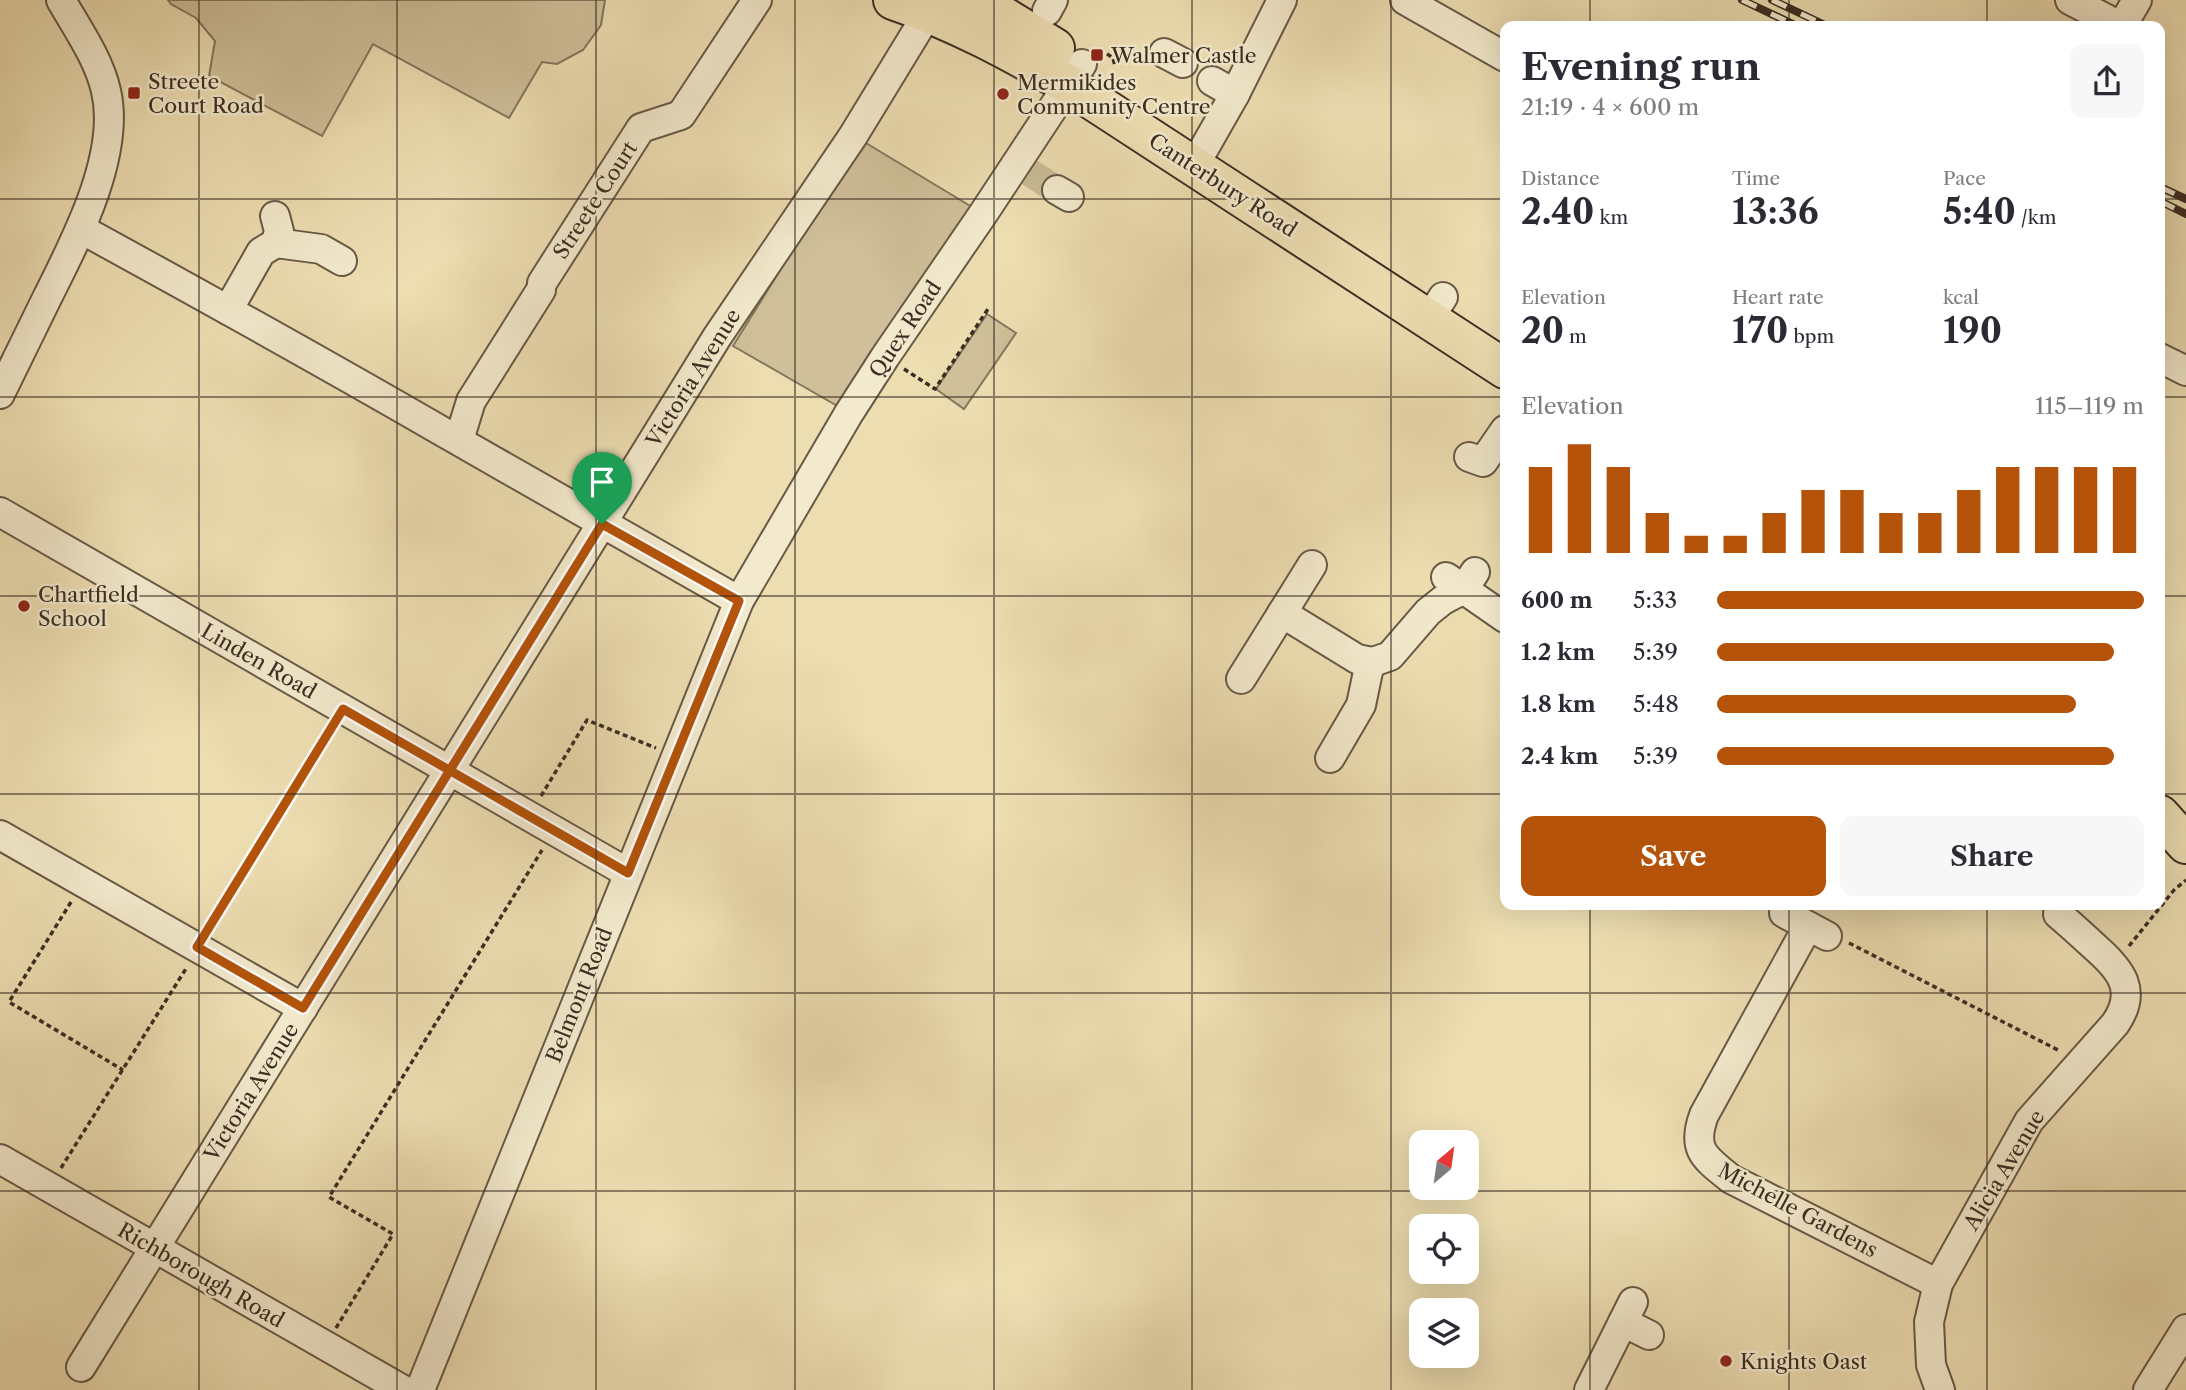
<!DOCTYPE html>
<meta charset="utf-8">
<style>
body{margin:0;font-family:"Libre Caslon Text",serif;background:#f7f7f7;color:#2b2b33;height:100vh;display:flex;flex-direction:column;font-size:26px;white-space:nowrap}
*{box-sizing:border-box;margin:0}
p{font-size:23px;color:#7c7c81}
.icon{flex:none;width:38px;height:38px;fill:none;stroke:currentColor;stroke-width:2;stroke-linecap:round;stroke-linejoin:round}
.map{position:relative;flex:1;overflow:hidden}
.details{position:absolute;left:1500px;top:21px;width:665px;height:889px;display:flex;flex-direction:column;background:#fff;border-radius:14px;box-shadow:0 7px 28px #0002}
.details>*{flex:none}
.needle{width:46px;rotate:29deg}
.fabs{position:absolute;left:1409px;top:1130px;display:grid;gap:14px}
.fabs a{display:grid;place-items:center;width:70px;height:70px;border-radius:14px;background:#fff;box-shadow:0 7px 28px #0002;font-size:35px}
.pin{position:absolute;display:grid;place-items:center;width:60px;height:60px;color:#fff;margin:-72px -30px;border-radius:50% 50% 50% 0;rotate:-45deg;box-shadow:0 0 7px #0007}
.pin .icon{rotate:45deg}
.round{display:grid;place-items:center;flex:none;width:74px;height:74px;border-radius:14px;background:#f7f7f7}
.summary{display:flex;align-items:center;justify-content:space-between;height:119px;padding:0 21px}
h1{font-size:38px;font-weight:700;line-height:52px}
.stats{display:grid;grid-template-columns:repeat(3,1fr);gap:10px;height:119px;padding:7px 21px}
.stats div{display:grid;align-content:center}
.stats b{font-size:35px;font-weight:700}
.stats small{font-size:19px;font-weight:400}
.stats p{font-size:19px}
.chart{height:196px;padding:14px 21px}
.chart p{display:flex;justify-content:space-between}
.chart svg{width:100%;height:126px;margin-top:7px;stroke:#b45309;stroke-width:6}
.cta{display:flex;gap:14px;margin-top:auto;padding:14px 21px}
.cta a{flex:1;height:80px;border-radius:14px;background:#b45309;color:#fff;font-size:28px;font-weight:700;line-height:80px;text-align:center}
.cta a+a{background:#f7f7f7;color:#2b2b33}
ul{padding:0 21px;list-style:none;font-size:23px}
li{display:grid;grid-template-columns:112px 84px 1fr;align-items:center;height:52px}
li i{height:18px;border-radius:9px;background:#b45309}
.map>svg:first-child{display:block}
.green{fill:#cfc09a;stroke:#85765e;stroke-width:2}
.lines{fill:none;stroke-linecap:round;stroke-linejoin:round}
.minor-tunnel{stroke:#c9bb95;stroke-width:28;stroke-dasharray:28 14;stroke-linecap:butt}
.minor-casing{stroke:#685946;stroke-width:32}
.highway-casing{stroke:#3b2d22;stroke-width:42}
.path{stroke:#3b2d22;stroke-width:3.5;stroke-dasharray:5 3.5;stroke-linecap:butt}
.minor{stroke:#f3eacd;stroke-width:28}
.highway{stroke:#eddeb2;stroke-width:38}
.rail-casing{stroke:#3b2d22;stroke-width:8}
.rail{stroke:#f3eacd;stroke-width:5;stroke-dasharray:16;stroke-linecap:butt}
.route-casing{stroke:#fff;stroke-width:14}
.route{stroke:#b45309;stroke-width:9}
.grid{fill:none;stroke:#3b2d22;stroke-width:2;stroke-opacity:0.55}
.poi-dot{fill:#8f2418;stroke:#f3eacd;stroke-width:2.5}
.labels{text-anchor:middle;dominant-baseline:central;stroke-width:5;stroke-linejoin:round;paint-order:stroke}
.poi-label{font-size:21px;fill:#3b2d22;stroke:#f3eacd;text-anchor:start}
.street-label{font-size:21px;fill:#3b2d22;stroke:#f3eacd}
</style>
<div class="map">
<svg width="2186" height="1390" viewBox="0 0 2186 1390">
<rect width="100%" height="100%" fill="#eddeb2"/>
<filter id="stains"><feTurbulence type="fractalNoise" baseFrequency=".00286" numOctaves="4"/><feColorMatrix values="0 0 0 0 .2 0 0 0 0 .09 0 0 0 0 .02 0 0 0 .5 -.17"/></filter>
<radialGradient id="worn" r=".72"><stop offset=".6" stop-color="#630" stop-opacity="0"/><stop offset="1" stop-color="#630" stop-opacity=".3"/></radialGradient>
<g class="green">
<path d="M 168,0 L 605,0 L 601,25 L 583,50 L 557,64 L 542,62 L 509,118 L 373,44 L 322,136 L 209,76 L 215,41 L 196,18 L 171,4 Z"/>
<path d="M 861,140 L 972,207 L 846,411 L 733,346 Z"/>
<path d="M 987,314 L 1016,333 L 964,409 L 936,389 Z"/>
</g>
<g class="lines">
<path class="minor-tunnel" d="M 1029,172 L 1057,190"/>
<defs>
<g id="minor">
<path d="M 1405,0 L 1505,57"/>
<path d="M 2070,0 L 2120,26"/>
<path d="M 1047,11 L 1053,0"/>
<path d="M 2122,26 L 2137,0"/>
<path d="M 1164,53 L 1183,63"/>
<path d="M 1212,81 L 1235,94"/>
<path d="M 1194,166 L 1235,94 L 1282,0"/>
<path d="M 1057,190 L 1069,197"/>
<path d="M 275,216 L 279,231 L 276,243"/>
<path d="M 81,229 C 207,298 333,368 457,440 C 551,493 645,548 739,601"/>
<path d="M 542,283 L 641,128 L 681,115 L 757,0"/>
<path d="M 228,310 L 261,252 L 276,243 L 321,249 L 342,261"/>
<path d="M 1429,319 L 1443,297"/>
<path d="M 2160,358 L 2186,371"/>
<path d="M 0,394 C 16,362 31,330 47,298 C 75,242 121,155 106,91 C 99,59 77,28 61,0"/>
<path d="M 459,440 L 471,401 L 541,290"/>
<path d="M 1469,457 L 1483,462 L 1505,430"/>
<path d="M 0,512 L 628,873"/>
<path d="M 1446,577 L 1505,618"/>
<path d="M 1282,613 L 1357,659 L 1373,662 L 1390,656 L 1428,612 L 1443,600 L 1464,589 L 1475,572"/>
<path d="M 1241,679 L 1312,565"/>
<path d="M 1330,758 L 1361,705 L 1370,662"/>
<path d="M 0,835 L 303,1008"/>
<path d="M 1784,913 L 1827,936"/>
<path d="M 1808,926 L 1704,1115 C 1691,1150 1705,1158 1731,1179 L 1938,1284"/>
<path d="M 0,1159 L 403,1390"/>
<path d="M 1623,1322 L 1649,1335"/>
<path d="M 81,1367 L 717,337 L 853,136 L 936,0"/>
<path d="M 420,1390 L 739,601 L 849,413 L 885,357 L 983,214 L 1082,64"/>
<path d="M 1589,1390 L 1633,1302"/>
<path d="M 1940,1390 L 1931,1365 L 1929,1322 L 1938,1284 L 2029,1121 L 2115,1024 C 2138,991 2121,970 2096,948 C 2083,936 2071,925 2058,914"/>
<path d="M 2148,1390 L 2186,1329"/>
</g>
<g id="highway">
<path d="M 893,0 C 955,21 1012,52 1069,85 L 1505,369"/>
<path d="M 968,0 L 1003,16 L 1055,48"/>
<path d="M 2160,815 L 2186,844"/>
</g>
</defs>
<use href="#minor" class="minor-casing"/>
<use href="#highway" class="highway-casing"/>
<g class="path">
<path d="M 1100,49 L 1113,58 L 1115,66"/>
<path d="M 904,369 L 935,389 L 988,309"/>
<path d="M 541,796 L 587,720 L 656,748"/>
<path d="M 71,902 L 9,1002 L 123,1070"/>
<path d="M 209,928 L 331,729"/>
<path d="M 1849,943 L 2060,1051"/>
<path d="M 2129,946 L 2174,890 L 2186,880"/>
<path d="M 61,1168 L 187,967"/>
<path d="M 336,1328 L 393,1234 L 329,1197 L 542,850"/>
</g>
<use href="#minor" class="minor"/>
<use href="#highway" class="highway"/>
<defs>
<g id="rail">
<path d="M 1742,0 L 1797,26"/>
<path d="M 1772,0 L 1827,26"/>
<path d="M 2160,187 L 2186,199"/>
<path d="M 2160,201 L 2186,214"/>
</g>
</defs>
<use href="#rail" class="rail-casing"/>
<use href="#rail" class="rail"/>
</g>
<g class="lines">
<defs>
<path id="route" d="M 602,524 L 303,1008 L 197,947 L 343,709 L 628,873 L 739,601 L 602,524"/>
</defs>
<use href="#route" class="route-casing"/>
<use href="#route" class="route"/>
</g>
<path class="grid" d="M 199,0 L 199,1390M 397,0 L 397,1390M 596,0 L 596,1390M 795,0 L 795,1390M 994,0 L 994,1390M 1192,0 L 1192,1390M 1391,0 L 1391,1390M 1590,0 L 1590,26M 1789,0 L 1789,26M 1987,0 L 1987,26M 0,199 L 1505,199M 2160,199 L 2186,199M 0,397 L 1505,397M 2160,397 L 2186,397M 0,596 L 1505,596M 2160,596 L 2186,596M 0,794 L 1505,794M 2160,794 L 2186,794M 1590,905 L 1590,1390M 1789,905 L 1789,1390M 1987,905 L 1987,1390M 0,993 L 2186,993M 0,1191 L 2186,1191"/>
<g class="poi-dot">
<rect x="1090" y="48" width="14" height="14" rx="3.5"/>
<rect x="127" y="86" width="14" height="14" rx="3.5"/>
<circle cx="1003" cy="94" r="7"/>
<circle cx="24" cy="606" r="7"/>
<circle cx="1726" cy="1361" r="7"/>
</g>
<g class="labels">
<g class="poi-label">
<text x="1111" y="55">Walmer Castle</text>
<text x="148" y="81">Streete<tspan x="148" dy="24">Court Road</tspan></text>
<text x="1017" y="82">Mermikides<tspan x="1017" dy="24">Community Centre</tspan></text>
<text x="38" y="594">Chartfield<tspan x="38" dy="24">School</tspan></text>
<text x="1740" y="1361">Knights Oast</text>
</g>
<g class="street-label">
<text transform="translate(1223 185) rotate(33)">Canterbury Road</text>
<text transform="translate(595 200) rotate(-57)">Streete Court</text>
<text transform="translate(905 329) rotate(-56)">Quex Road</text>
<text transform="translate(693 378) rotate(-58)">Victoria Avenue</text>
<text transform="translate(259 661) rotate(30)">Linden Road</text>
<text transform="translate(579 995) rotate(-68)">Belmont Road</text>
<text transform="translate(251 1092) rotate(-58)">Victoria Avenue</text>
<text transform="translate(2004 1170) rotate(-59)">Alicia Avenue</text>
<text transform="translate(1798 1210) rotate(28)">Michelle Gardens</text>
<text transform="translate(201 1275) rotate(30)">Richborough Road</text>
</g>
</g>
<rect width="100%" height="100%" filter="url(#stains)"/>
<rect width="100%" height="100%" fill="url(#worn)"/>
</svg>
<div class="fabs">
<a><svg class="needle" viewBox="-14 -14 28 28"><path d="M0-13l5 13h-10z" fill="#e53935"/><path d="M0 13l5-13h-10z" fill="#7c7c81"/></svg></a>
<a><svg class="icon" aria-label="locate" viewBox="0 0 24 24"><circle cx="12" cy="12" r="6"/><path d="M12 2v4M12 18v4M2 12h4M18 12h4"/></svg></a>
<a><svg class="icon" aria-label="layers" viewBox="0 0 24 24"><path d="M12 4l9 5-9 5-9-5zM3 14l9 5 9-5"/></svg></a>
</div>
<div class="pin" style="left:602px;top:524px;background:#1e9e55"><svg class="icon" aria-label="arrive" viewBox="0 0 24 24"><path d="M6 21V4h12l-3 4 3 4H6"/></svg></div>
<section class="details">
<div class="summary"><div><h1>Evening run</h1><p>21:19 · 4 × 600 m</p></div><a class="round"><svg class="icon" aria-label="share" viewBox="0 0 24 24"><path d="M12 15V3M7 8l5-5 5 5M5 13v7h14v-7"/></svg></a></div>
<div class="stats">
<div><p>Distance</p><b>2.40<small> km</small></b></div>
<div><p>Time</p><b>13:36</b></div>
<div><p>Pace</p><b>5:40<small> /km</small></b></div>
</div>
<div class="stats">
<div><p>Elevation</p><b>20<small> m</small></b></div>
<div><p>Heart rate</p><b>170<small> bpm</small></b></div>
<div><p>kcal</p><b>190</b></div>
</div>
<div class="chart"><p><span>Elevation</span>115–119 m</p>
<svg viewBox="0 0 160 44" preserveAspectRatio="none"><path d="M5 44V14M15 44V6M25 44V14M35 44V30M45 44V38M55 44V38M65 44V30M75 44V22M85 44V22M95 44V30M105 44V30M115 44V22M125 44V14M135 44V14M145 44V14M155 44V14"/></svg>
</div>
<ul>
<li><b>600 m</b>5:33<i style="width:100%"></i></li>
<li><b>1.2 km</b>5:39<i style="width:93%"></i></li>
<li><b>1.8 km</b>5:48<i style="width:84%"></i></li>
<li><b>2.4 km</b>5:39<i style="width:93%"></i></li>
</ul>
<div class="cta"><a>Save</a><a>Share</a></div>
</section>
</div>
